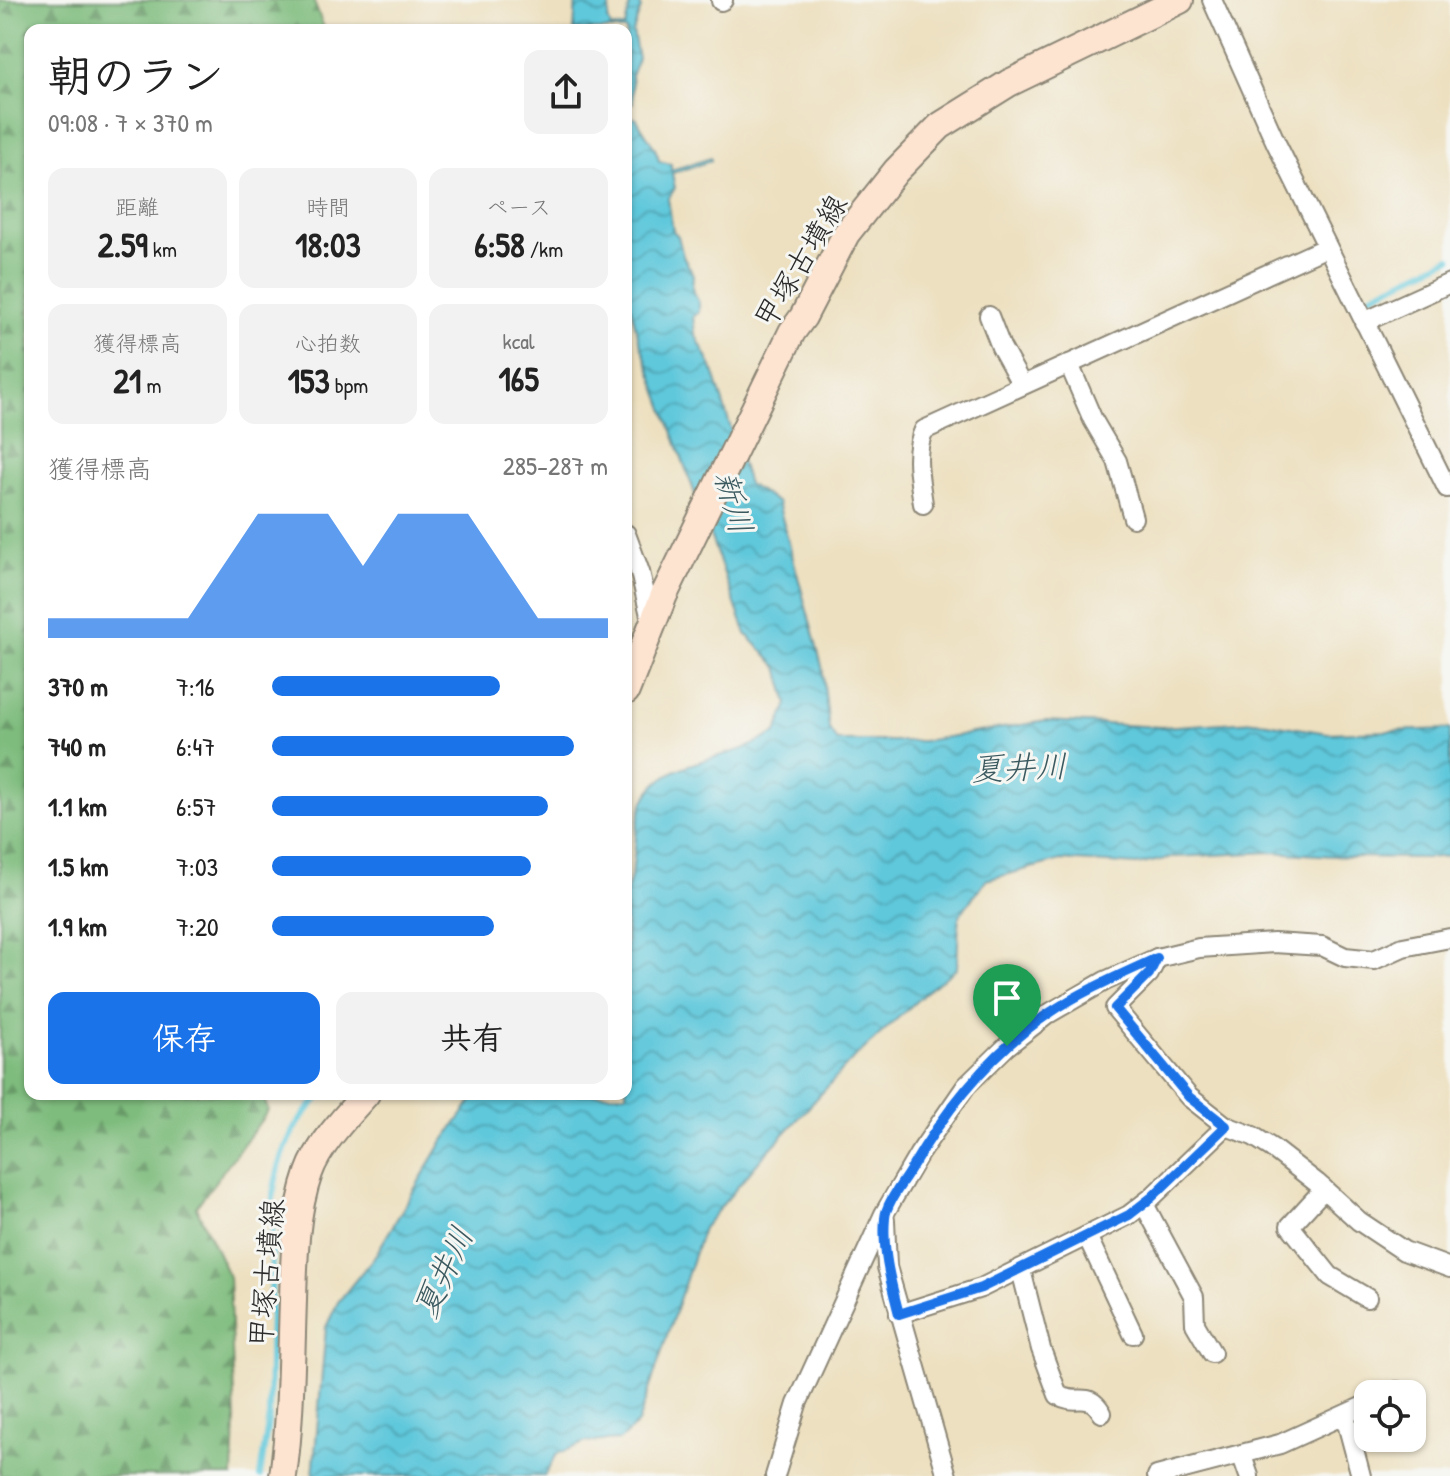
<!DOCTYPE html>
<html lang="ja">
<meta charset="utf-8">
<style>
body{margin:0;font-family:"Patrick Hand","Klee One",sans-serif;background:#f2f2f2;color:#222;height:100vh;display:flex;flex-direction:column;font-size:30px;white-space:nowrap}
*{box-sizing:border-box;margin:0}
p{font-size:26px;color:#767676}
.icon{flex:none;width:44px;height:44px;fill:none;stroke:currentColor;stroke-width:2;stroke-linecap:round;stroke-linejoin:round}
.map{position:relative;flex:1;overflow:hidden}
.drawer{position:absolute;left:24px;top:24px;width:608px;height:1076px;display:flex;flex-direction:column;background:#fff;border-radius:16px;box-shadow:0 2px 6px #0004}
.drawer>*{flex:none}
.buttons{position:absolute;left:1354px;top:1380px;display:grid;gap:16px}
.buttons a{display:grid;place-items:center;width:72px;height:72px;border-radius:16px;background:#fff;box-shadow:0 2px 6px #0004;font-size:40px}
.pin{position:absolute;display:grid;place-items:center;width:68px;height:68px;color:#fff;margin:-82px -34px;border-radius:50% 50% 50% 0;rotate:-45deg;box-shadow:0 0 8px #0007}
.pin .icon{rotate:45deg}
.round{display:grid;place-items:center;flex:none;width:84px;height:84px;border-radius:16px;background:#f2f2f2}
.head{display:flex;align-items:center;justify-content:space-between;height:136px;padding:0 24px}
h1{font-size:44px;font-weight:700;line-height:60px}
.figures{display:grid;grid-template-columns:repeat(3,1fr);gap:12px;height:136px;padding:8px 24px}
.figures div{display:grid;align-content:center;border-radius:16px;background:#f2f2f2;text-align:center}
.figures b{font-size:34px;font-weight:700}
.figures small{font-size:22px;font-weight:400}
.figures p{font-size:22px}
.chart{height:224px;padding:16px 24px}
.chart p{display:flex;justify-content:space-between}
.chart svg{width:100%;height:144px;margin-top:8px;fill:#1a73e8;opacity:.7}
.action{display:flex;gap:16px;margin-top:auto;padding:16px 24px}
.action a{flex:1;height:92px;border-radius:16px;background:#1a73e8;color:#fff;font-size:32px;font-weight:700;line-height:92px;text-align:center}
.action a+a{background:#f2f2f2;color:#222}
ul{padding:0 24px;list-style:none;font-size:26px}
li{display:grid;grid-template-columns:128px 96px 1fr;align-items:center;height:60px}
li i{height:20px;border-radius:10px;background:#1a73e8}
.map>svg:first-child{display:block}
.forest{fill:url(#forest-firs);stroke:#547454;stroke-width:2}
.water{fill:url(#water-waves);stroke:#457a83;stroke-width:2}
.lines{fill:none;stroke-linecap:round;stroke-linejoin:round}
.stream{stroke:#5fc8db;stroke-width:6}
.street-casing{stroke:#8c8676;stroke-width:22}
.secondary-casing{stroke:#8c8676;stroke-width:30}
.street{stroke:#fff;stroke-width:18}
.secondary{stroke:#fde4d1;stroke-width:26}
.route-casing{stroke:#fff;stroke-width:16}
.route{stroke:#1a73e8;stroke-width:10}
.labels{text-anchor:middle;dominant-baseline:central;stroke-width:6;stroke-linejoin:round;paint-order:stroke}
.street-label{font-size:30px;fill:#2b2b2b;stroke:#f6f6f2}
.water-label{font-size:32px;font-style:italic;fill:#3b5a60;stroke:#f6f6f2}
</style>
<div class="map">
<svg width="1450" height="1476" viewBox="0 0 1450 1476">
<defs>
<pattern id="forest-firs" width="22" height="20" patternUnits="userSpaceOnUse" patternTransform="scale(2)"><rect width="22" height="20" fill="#7ebc7d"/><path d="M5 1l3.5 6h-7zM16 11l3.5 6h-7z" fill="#679967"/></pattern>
<pattern id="water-waves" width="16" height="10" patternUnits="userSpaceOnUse" patternTransform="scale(2)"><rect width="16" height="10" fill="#5fc8db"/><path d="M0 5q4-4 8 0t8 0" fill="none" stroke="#4fa3b2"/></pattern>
</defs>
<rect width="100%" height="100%" fill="#f6f6f2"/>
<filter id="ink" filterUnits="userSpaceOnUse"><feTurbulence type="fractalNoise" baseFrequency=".0125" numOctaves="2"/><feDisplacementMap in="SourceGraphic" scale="16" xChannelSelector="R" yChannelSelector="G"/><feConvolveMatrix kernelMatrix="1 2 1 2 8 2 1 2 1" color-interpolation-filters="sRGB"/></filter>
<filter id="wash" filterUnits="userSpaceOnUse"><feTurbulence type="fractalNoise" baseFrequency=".006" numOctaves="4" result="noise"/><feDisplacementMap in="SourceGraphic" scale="32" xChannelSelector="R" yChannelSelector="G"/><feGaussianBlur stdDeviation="1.8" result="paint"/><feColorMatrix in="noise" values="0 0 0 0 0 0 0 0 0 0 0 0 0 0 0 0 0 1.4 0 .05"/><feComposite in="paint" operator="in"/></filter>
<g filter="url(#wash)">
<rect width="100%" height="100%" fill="#ede0c0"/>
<path class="forest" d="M 0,0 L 313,0 L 325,30 L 30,30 L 30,1094 L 263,1094 L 268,1111 L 196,1207 L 229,1277 L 235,1420 L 233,1476 L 0,1476 Z"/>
<g class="water">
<path d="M 576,0 L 611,0 L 608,19 L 611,28 L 625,27 L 631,0 L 640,0 L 641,8 L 633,32 L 638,58 L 631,76 L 633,103 L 626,104 L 626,30 L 574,30 Z"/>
<path d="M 626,115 L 637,119 C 643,133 657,146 659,161 L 671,164 L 671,170 L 711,158 L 711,161 L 672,173 L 675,188 L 668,199 L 673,231 L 678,236 L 683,256 L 693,274 L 692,289 L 699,303 L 699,312 L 693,317 L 695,334 L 712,367 L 748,484 L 778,503 L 822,666 L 829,729 L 837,741 L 923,741 L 1046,721 L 1161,727 L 1255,721 L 1327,733 L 1450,729 L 1450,856 L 1425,858 L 1351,857 L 1271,852 L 1174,857 L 1137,865 L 1061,860 L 986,880 L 959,916 L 957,968 L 925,993 L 852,1060 L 761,1159 L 703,1228 L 638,1423 L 620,1440 L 586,1442 L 557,1454 L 544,1476 L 313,1476 L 326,1327 L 338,1302 L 375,1256 L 440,1146 L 477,1094 L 626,1094 L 626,892 C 638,865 632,834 642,806 C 658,762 711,762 748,747 C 757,743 766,738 776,733 L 788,704 L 778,667 L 746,634 L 639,340 L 626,289 Z"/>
</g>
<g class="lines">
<g class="stream">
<path d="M 1366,298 L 1450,258"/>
<path d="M 260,1476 L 269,1416 L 273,1194 C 280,1154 292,1122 323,1094"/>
</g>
</g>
</g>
<g filter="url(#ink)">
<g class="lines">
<defs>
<g id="street">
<path d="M 1212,0 L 1276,143 L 1447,488 L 1450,486"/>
<path d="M 721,1 L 723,0"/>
<path d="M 989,316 L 1001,347 L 1022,385"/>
<path d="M 1364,322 L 1450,283"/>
<path d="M 1069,364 L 1093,420 L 1117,461 L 1133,518"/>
<path d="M 923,504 C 920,480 913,453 924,430 L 1327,247"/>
<path d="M 626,534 L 640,572 L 652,624"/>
<path d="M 1157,958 L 1149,974 L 1115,1008 L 1189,1097 L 1226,1126 L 1253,1136 L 1272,1148 L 1317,1183 L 1359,1221 L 1404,1251 L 1450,1268"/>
<path d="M 1324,1189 L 1290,1226 L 1330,1276 L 1367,1298"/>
<path d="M 1144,1204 L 1194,1297 L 1195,1324 L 1212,1353"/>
<path d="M 885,1220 L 887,1267 L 947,1476"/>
<path d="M 1087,1236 L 1133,1334"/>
<path d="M 1021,1270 L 1041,1349 L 1058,1395 C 1078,1407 1088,1389 1102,1413"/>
<path d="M 899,1314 L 981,1288 L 1129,1215 L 1151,1198 L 1226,1126"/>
<path d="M 1390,1394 L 1397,1391"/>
<path d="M 1345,1416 L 1361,1476"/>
<path d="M 1242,1456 L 1249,1476"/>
<path d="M 775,1476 L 797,1404 L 884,1214 L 919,1154 L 966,1086 L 1007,1046 L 1048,1014 L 1105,981 L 1157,958 L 1199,948 L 1274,943 L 1322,946 L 1345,957 L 1374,960 L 1403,947 L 1450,938"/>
<path d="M 1157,1476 L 1280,1444 L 1368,1404"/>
</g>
<g id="secondary">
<path d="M 626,691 L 664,595 L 792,332 L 803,317 L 846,234 L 896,171 L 940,126 L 1009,83 L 1180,0"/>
<path d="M 283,1476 C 291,1418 291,1358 293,1300 C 294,1258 295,1213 309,1173 C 318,1146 347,1115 366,1094"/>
</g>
</defs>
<use href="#street" class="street-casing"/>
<use href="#secondary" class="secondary-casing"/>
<use href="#street" class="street"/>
<use href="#secondary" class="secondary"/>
</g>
</g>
<g class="lines" filter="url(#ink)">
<defs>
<path id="route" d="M 1157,958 L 1149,974 L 1115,1008 L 1189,1097 L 1226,1126 L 1151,1198 L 1129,1215 L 981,1288 L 899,1314 C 891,1283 882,1251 885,1218 C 886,1203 903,1183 911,1169 C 946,1109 990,1053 1048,1014 C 1082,991 1120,975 1157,958 Z"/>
</defs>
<use href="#route" class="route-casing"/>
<use href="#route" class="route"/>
</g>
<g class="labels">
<g class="street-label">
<text transform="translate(800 261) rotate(-59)">甲塚古墳線</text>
<text transform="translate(266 1273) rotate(-85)">甲塚古墳線</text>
</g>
<g class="water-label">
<text transform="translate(734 502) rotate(74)">新川</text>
<text transform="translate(1019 767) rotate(-2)">夏井川</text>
<text transform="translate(443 1272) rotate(-65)">夏井川</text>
</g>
</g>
</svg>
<div class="buttons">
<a><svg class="icon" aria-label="locate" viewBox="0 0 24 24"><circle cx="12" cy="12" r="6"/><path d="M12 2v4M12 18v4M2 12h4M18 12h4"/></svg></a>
</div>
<div class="pin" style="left:1007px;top:1046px;background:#1e9e55"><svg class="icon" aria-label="arrive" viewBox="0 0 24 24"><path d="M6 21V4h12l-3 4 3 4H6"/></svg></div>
<section class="drawer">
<div class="head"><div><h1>朝のラン</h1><p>09:08 · 7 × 370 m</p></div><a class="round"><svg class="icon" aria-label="share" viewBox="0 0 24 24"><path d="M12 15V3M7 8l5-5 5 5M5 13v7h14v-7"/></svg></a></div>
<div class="figures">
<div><p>距離</p><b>2.59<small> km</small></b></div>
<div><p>時間</p><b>18:03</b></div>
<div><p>ペース</p><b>6:58<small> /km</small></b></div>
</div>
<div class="figures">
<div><p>獲得標高</p><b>21<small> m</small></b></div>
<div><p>心拍数</p><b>153<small> bpm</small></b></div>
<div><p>kcal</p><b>165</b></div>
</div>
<div class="chart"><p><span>獲得標高</span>285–287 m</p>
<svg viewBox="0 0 160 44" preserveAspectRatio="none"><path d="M0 44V38L10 38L20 38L30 38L40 38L50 22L60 6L70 6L80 6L90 22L100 6L110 6L120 6L130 22L140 38L150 38L160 38V44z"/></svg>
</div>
<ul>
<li><b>370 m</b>7:16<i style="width:68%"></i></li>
<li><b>740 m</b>6:47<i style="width:90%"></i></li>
<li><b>1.1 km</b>6:57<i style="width:82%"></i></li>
<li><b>1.5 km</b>7:03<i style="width:77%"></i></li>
<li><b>1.9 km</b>7:20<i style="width:66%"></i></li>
</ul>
<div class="action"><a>保存</a><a>共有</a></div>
</section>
</div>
